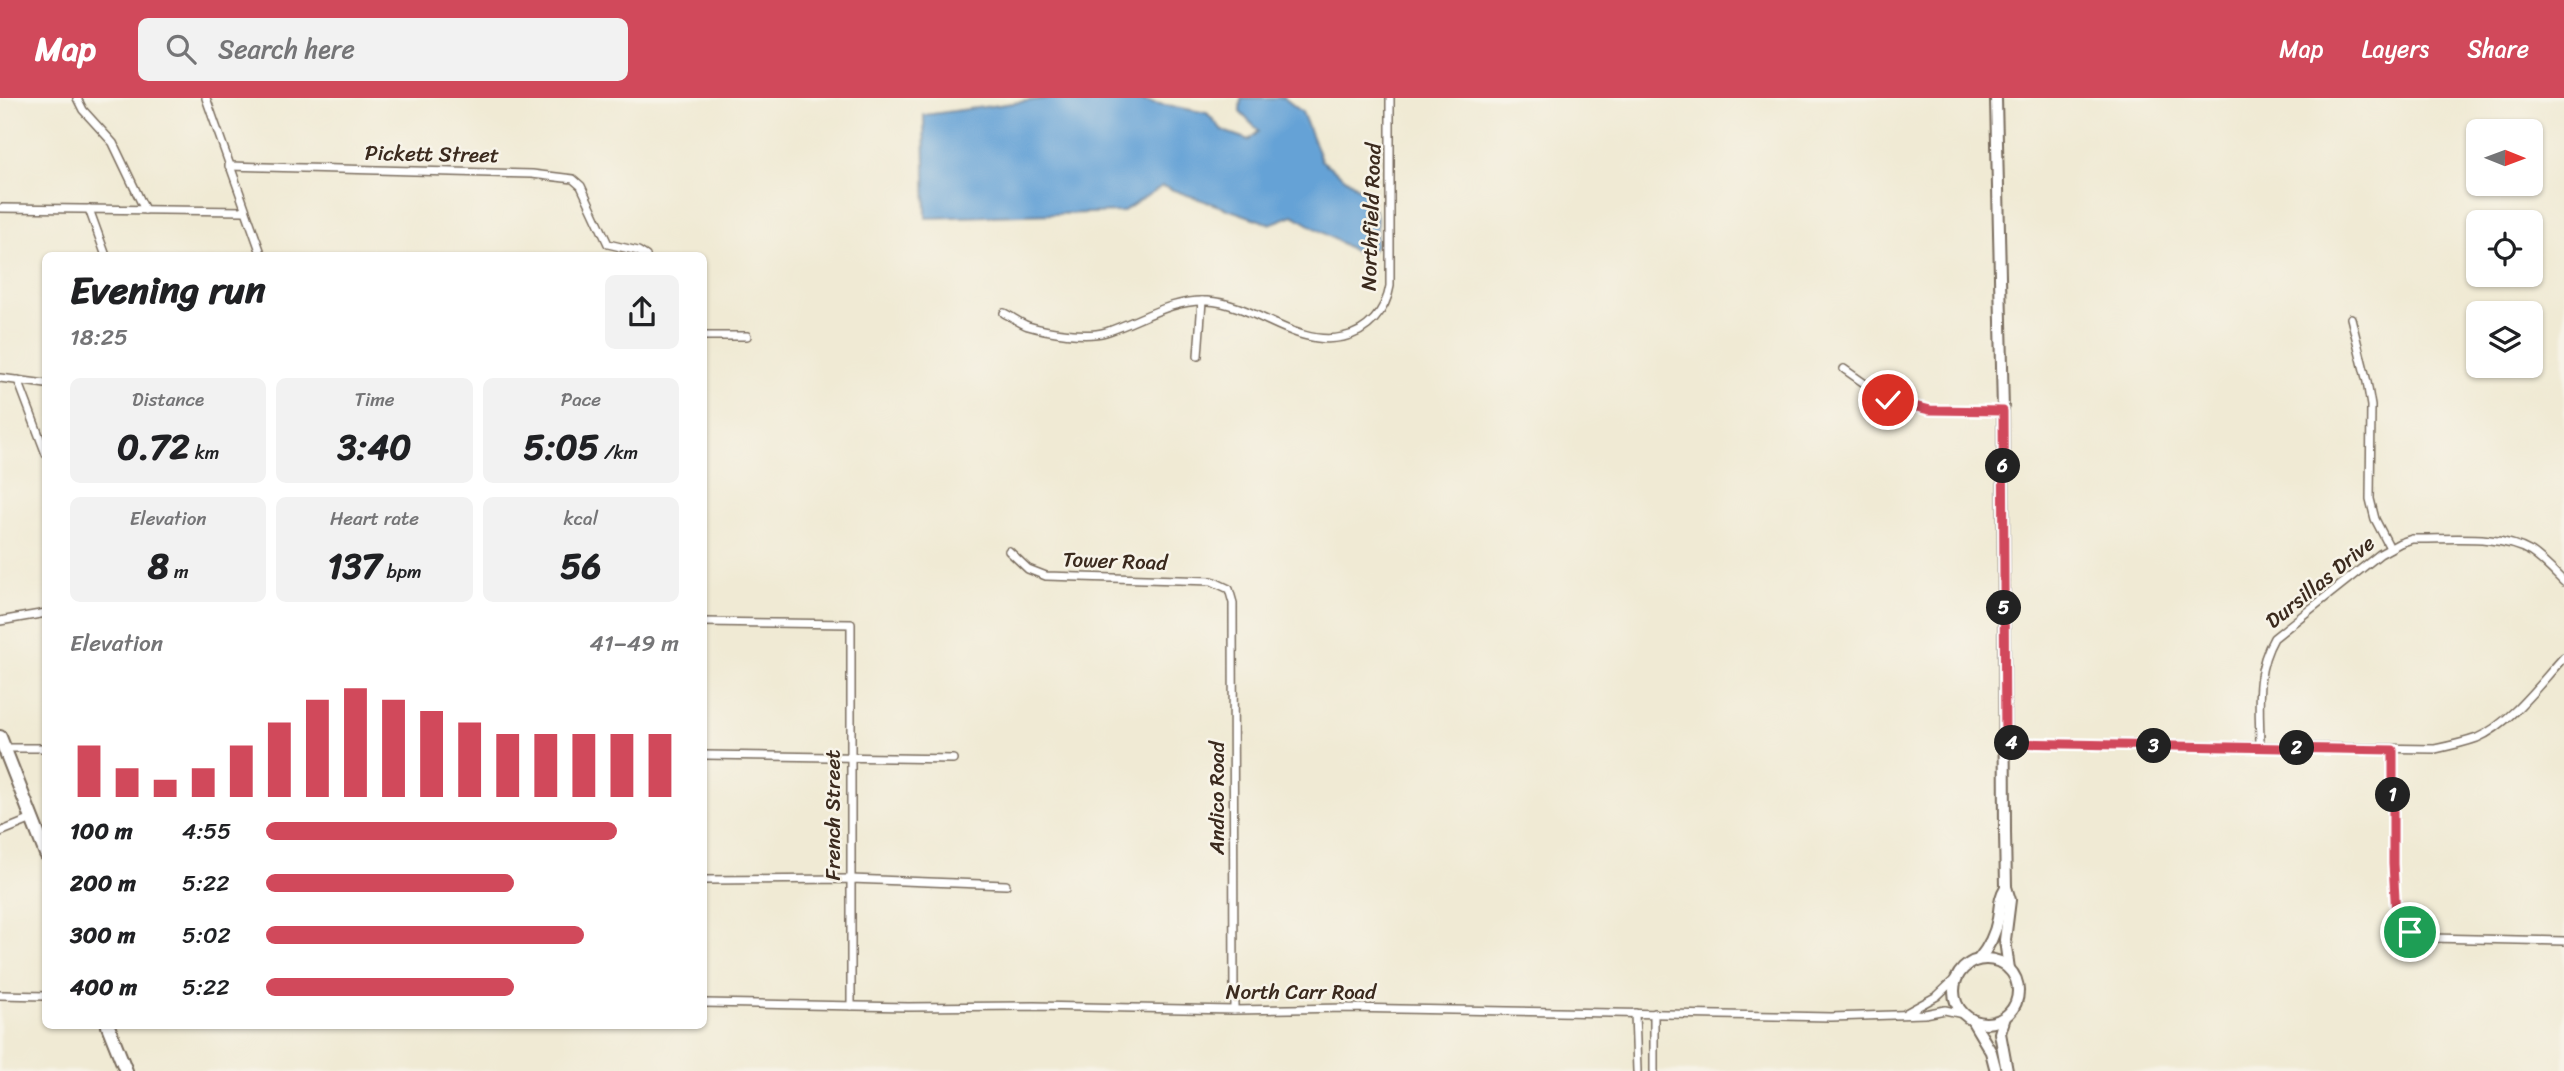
<!DOCTYPE html>
<meta charset="utf-8">
<style>
body{margin:0;font-family:Sriracha,sans-serif;background:#f2f2f2;color:#202124;height:100vh;display:flex;flex-direction:column;font-size:26px;white-space:nowrap}
*{box-sizing:border-box;margin:0}
p{font-size:23px;color:#757577}
.icon{flex:none;width:38px;height:38px;fill:none;stroke:currentColor;stroke-width:2;stroke-linecap:round;stroke-linejoin:round}
.map{position:relative;flex:1;overflow:hidden}
.details{position:absolute;left:42px;top:154px;width:665px;height:777px;display:flex;flex-direction:column;background:#fff;border-radius:10px;box-shadow:0 2px 5px #0004}
.details>*{flex:none}
.needle{width:46px;rotate:91deg}
.fabs{position:absolute;left:2466px;top:21px;display:grid;gap:14px}
.fabs a{display:grid;place-items:center;width:77px;height:77px;border-radius:10px;background:#fff;box-shadow:0 2px 5px #0004;font-size:35px}
.pin{position:absolute;display:grid;place-items:center;width:60px;height:60px;color:#fff;margin:-30px;border:4px solid #fff;border-radius:50%;box-shadow:0 2px 7px #0007}
.km{position:absolute;width:35px;height:35px;margin:-18px;border-radius:50%;background:#222;color:#fff;font-size:19px;line-height:35px;text-align:center}
.round{display:grid;place-items:center;flex:none;width:74px;height:74px;border-radius:10px;background:#f2f2f2}
.head{display:flex;align-items:center;justify-content:space-between;height:119px;padding:0 28px}
h1{font-size:38px;font-weight:800;line-height:52px}
.figures{display:grid;grid-template-columns:repeat(3,1fr);gap:10px;height:119px;padding:7px 28px}
.figures div{display:grid;align-content:center;border-radius:10px;background:#f2f2f2;text-align:center}
.figures b{font-size:35px;font-weight:800}
.figures small{font-size:19px;font-weight:400}
.figures p{font-size:19px}
.chart{height:196px;padding:14px 28px}
.chart p{display:flex;justify-content:space-between}
.chart svg{width:100%;height:126px;margin-top:7px;stroke:#d1495b;stroke-width:6}
ul{padding:0 28px;list-style:none;font-size:23px}
li{display:grid;grid-template-columns:112px 84px 1fr;align-items:center;height:52px}
li i{height:18px;border-radius:9px;background:#d1495b}
header{display:flex;align-items:center;gap:42px;box-sizing:border-box;height:98px;padding:0 35px;background:#d1495b;color:#fff}
header strong{font-size:33px}
nav{display:flex;gap:38px;margin-inline-start:auto;font-size:24px}
.search{width:490px;height:63px;background:#f2f2f2;display:flex;align-items:center;gap:18px;box-sizing:border-box;padding:0 24px;border-radius:10px;color:#757577;font-size:26px}
.map>svg:first-child{display:block}
.water{fill:#65a2d6;stroke:#50667a;stroke-width:2}
.lines{fill:none;stroke-linecap:round;stroke-linejoin:round}
.street-casing{stroke:#7a6d5e;stroke-width:10}
.secondary-casing{stroke:#7a6d5e;stroke-width:14}
.primary-casing{stroke:#7a6d5e;stroke-width:16}
.street{stroke:#fff;stroke-width:7}
.secondary{stroke:#fff;stroke-width:10}
.primary{stroke:#fff;stroke-width:12}
.route-casing{stroke:#fff;stroke-width:14}
.route{stroke:#d1495b;stroke-width:9}
.labels{text-anchor:middle;dominant-baseline:central;stroke-width:5;stroke-linejoin:round;paint-order:stroke}
.street-label{font-size:21px;fill:#3b2a1e;stroke:#f7f3e8}
</style>
<header>
<strong>Map</strong>
<div class="search"><svg class="icon" aria-label="search" viewBox="0 0 24 24"><circle cx="10" cy="10" r="6"/><path d="M15 15l6 6"/></svg>Search here</div>
<nav><a>Map</a><a>Layers</a><a>Share</a></nav>
</header>
<div class="map">
<svg width="2564" height="973" viewBox="0 0 2564 973">
<rect width="100%" height="100%" fill="#f7f3e8"/>
<filter id="ink" filterUnits="userSpaceOnUse"><feTurbulence type="fractalNoise" baseFrequency=".0143" numOctaves="2"/><feDisplacementMap in="SourceGraphic" scale="14" xChannelSelector="R" yChannelSelector="G"/><feConvolveMatrix kernelMatrix="1 2 1 2 8 2 1 2 1" color-interpolation-filters="sRGB"/></filter>
<filter id="wash" filterUnits="userSpaceOnUse"><feTurbulence type="fractalNoise" baseFrequency=".00686" numOctaves="4" result="noise"/><feDisplacementMap in="SourceGraphic" scale="28" xChannelSelector="R" yChannelSelector="G"/><feGaussianBlur stdDeviation="1.57" result="paint"/><feColorMatrix in="noise" values="0 0 0 0 0 0 0 0 0 0 0 0 0 0 0 0 0 1.4 0 .05"/><feComposite in="paint" operator="in"/></filter>
<g filter="url(#wash)">
<rect width="100%" height="100%" fill="#f0ead4"/>
<path class="water" d="M 1050,0 L 1128,0 L 1207,15 L 1223,33 L 1249,42 L 1259,33 L 1240,14 L 1241,0 L 1284,0 L 1302,14 L 1321,62 L 1368,97 L 1377,119 L 1376,149 L 1363,158 L 1293,117 L 1270,126 L 1162,88 L 1122,114 L 926,120 L 924,17 Z"/>
</g>
<g filter="url(#ink)">
<g class="lines">
<defs>
<g id="street">
<path d="M 77,0 L 83,12 L 113,45 L 145,112"/>
<path d="M 206,0 L 262,158"/>
<path d="M 229,68 L 532,76 L 573,81 L 581,88 L 608,146 L 638,153 L 646,158"/>
<path d="M 0,110 L 244,113"/>
<path d="M 89,111 L 106,158"/>
<path d="M 1004,215 C 1012,219 1020,225 1028,228 C 1048,234 1086,240 1106,234 C 1140,223 1171,201 1207,203 C 1255,205 1295,250 1343,239 C 1368,234 1386,213 1390,188 L 1390,0"/>
<path d="M 2351,220 L 2367,284 L 2371,308 L 2370,401 L 2375,421 L 2390,450"/>
<path d="M 704,238 L 747,238"/>
<path d="M 1198,258 L 1202,203"/>
<path d="M 1844,271 L 1888,302 L 1930,312 L 2003,313"/>
<path d="M 0,280 L 46,286"/>
<path d="M 18,282 L 46,356"/>
<path d="M 1009,453 L 1028,471 L 1046,478 L 1212,483 L 1229,491 L 1233,505 L 1234,912"/>
<path d="M 0,523 L 46,515"/>
<path d="M 704,524 L 851,526 L 851,908"/>
<path d="M 2005,645 L 2435,651 C 2449,648 2463,645 2477,640 C 2510,626 2540,585 2564,559"/>
<path d="M 2260,649 C 2260,610 2254,575 2274,540 L 2380,456 L 2400,445 L 2412,441 C 2448,442 2500,435 2531,454 C 2543,462 2554,474 2564,484"/>
<path d="M 4,650 L 46,650"/>
<path d="M 2393,652 L 2393,766 L 2396,817 L 2410,834 L 2419,839 L 2431,840 L 2564,843"/>
<path d="M 704,657 L 953,661"/>
<path d="M 0,734 L 32,721"/>
<path d="M 704,782 L 851,781 L 1006,787"/>
<path d="M 0,897 L 46,898"/>
<path d="M 704,905 L 908,909 L 1034,908 L 1234,912 L 1346,910 L 1831,919 L 1925,916 L 1945,912 L 1963,916"/>
<path d="M 1635,915 L 1637,973"/>
<path d="M 1654,915 L 1654,973"/>
<path d="M 1906,915 L 1937,898 L 1957,879"/>
</g>
<g id="secondary">
<path d="M 1996,0 L 2003,313 L 2005,734 L 2006,789 L 2010,802 L 2005,842 L 2009,871"/>
<path d="M 1979,861 C 1989,849 1995,837 1998,821 C 2000,809 1999,800 2006,789"/>
<circle cx="1986" cy="893" r="32"/>
<path d="M 2005,919 L 2000,935 L 2007,973"/>
<path d="M 1972,922 L 1991,954 L 1996,973"/>
</g>
<g id="primary">
<path d="M 0,639 L 46,756"/>
<path d="M 108,928 L 126,973"/>
</g>
</defs>
<use href="#street" class="street-casing"/>
<use href="#secondary" class="secondary-casing"/>
<use href="#primary" class="primary-casing"/>
<use href="#street" class="street"/>
<use href="#secondary" class="secondary"/>
<use href="#primary" class="primary"/>
</g>
</g>
<g class="lines" filter="url(#ink)">
<defs>
<path id="route" d="M 1888,302 L 1930,312 L 2003,313 L 2005,645 L 2393,652 L 2393,766 L 2396,817 L 2410,834"/>
</defs>
<use href="#route" class="route-casing"/>
<use href="#route" class="route"/>
</g>
<g class="labels">
<g class="street-label">
<text transform="translate(432 56) rotate(1)">Pickett Street</text>
<text transform="translate(1371 119) rotate(-88)">Northfield Road</text>
<text transform="translate(1115 463) rotate(2)">Tower Road</text>
<text transform="translate(2320 484) rotate(-39)">Dursillas Drive</text>
<text transform="translate(1217 700) rotate(-90)">Andico Road</text>
<text transform="translate(833 717) rotate(-90)">French Street</text>
<text x="1301" y="894">North Carr Road</text>
</g>
</g>
</svg>
<div class="fabs">
<a><svg class="needle" viewBox="-14 -14 28 28"><path d="M0-13l5 13h-10z" fill="#e53935"/><path d="M0 13l5-13h-10z" fill="#757577"/></svg></a>
<a><svg class="icon" aria-label="locate" viewBox="0 0 24 24"><circle cx="12" cy="12" r="6"/><path d="M12 2v4M12 18v4M2 12h4M18 12h4"/></svg></a>
<a><svg class="icon" aria-label="layers" viewBox="0 0 24 24"><path d="M12 4l9 5-9 5-9-5zM3 14l9 5 9-5"/></svg></a>
</div>
<div class="pin" style="left:2410px;top:834px;background:#1e9e55"><svg class="icon" aria-label="arrive" viewBox="0 0 24 24"><path d="M6 21V4h12l-3 4 3 4H6"/></svg></div>
<div class="pin" style="left:1888px;top:302px;background:#d93025"><svg class="icon" aria-label="check" viewBox="0 0 24 24"><path d="M5 12l5 5 9-10"/></svg></div>
<b class="km" style="left:2393px;top:697px">1</b>
<b class="km" style="left:2297px;top:650px">2</b>
<b class="km" style="left:2154px;top:648px">3</b>
<b class="km" style="left:2012px;top:645px">4</b>
<b class="km" style="left:2004px;top:510px">5</b>
<b class="km" style="left:2003px;top:368px">6</b>
<section class="details">
<div class="head"><div><h1>Evening run</h1><p>18:25</p></div><a class="round"><svg class="icon" aria-label="share" viewBox="0 0 24 24"><path d="M12 15V3M7 8l5-5 5 5M5 13v7h14v-7"/></svg></a></div>
<div class="figures">
<div><p>Distance</p><b>0.72<small> km</small></b></div>
<div><p>Time</p><b>3:40</b></div>
<div><p>Pace</p><b>5:05<small> /km</small></b></div>
</div>
<div class="figures">
<div><p>Elevation</p><b>8<small> m</small></b></div>
<div><p>Heart rate</p><b>137<small> bpm</small></b></div>
<div><p>kcal</p><b>56</b></div>
</div>
<div class="chart"><p><span>Elevation</span>41–49 m</p>
<svg viewBox="0 0 160 44" preserveAspectRatio="none"><path d="M5 44V26M15 44V34M25 44V38M35 44V34M45 44V26M55 44V18M65 44V10M75 44V6M85 44V10M95 44V14M105 44V18M115 44V22M125 44V22M135 44V22M145 44V22M155 44V22"/></svg>
</div>
<ul>
<li><b>100 m</b>4:55<i style="width:85%"></i></li>
<li><b>200 m</b>5:22<i style="width:60%"></i></li>
<li><b>300 m</b>5:02<i style="width:77%"></i></li>
<li><b>400 m</b>5:22<i style="width:60%"></i></li>
</ul>
</section>
</div>
